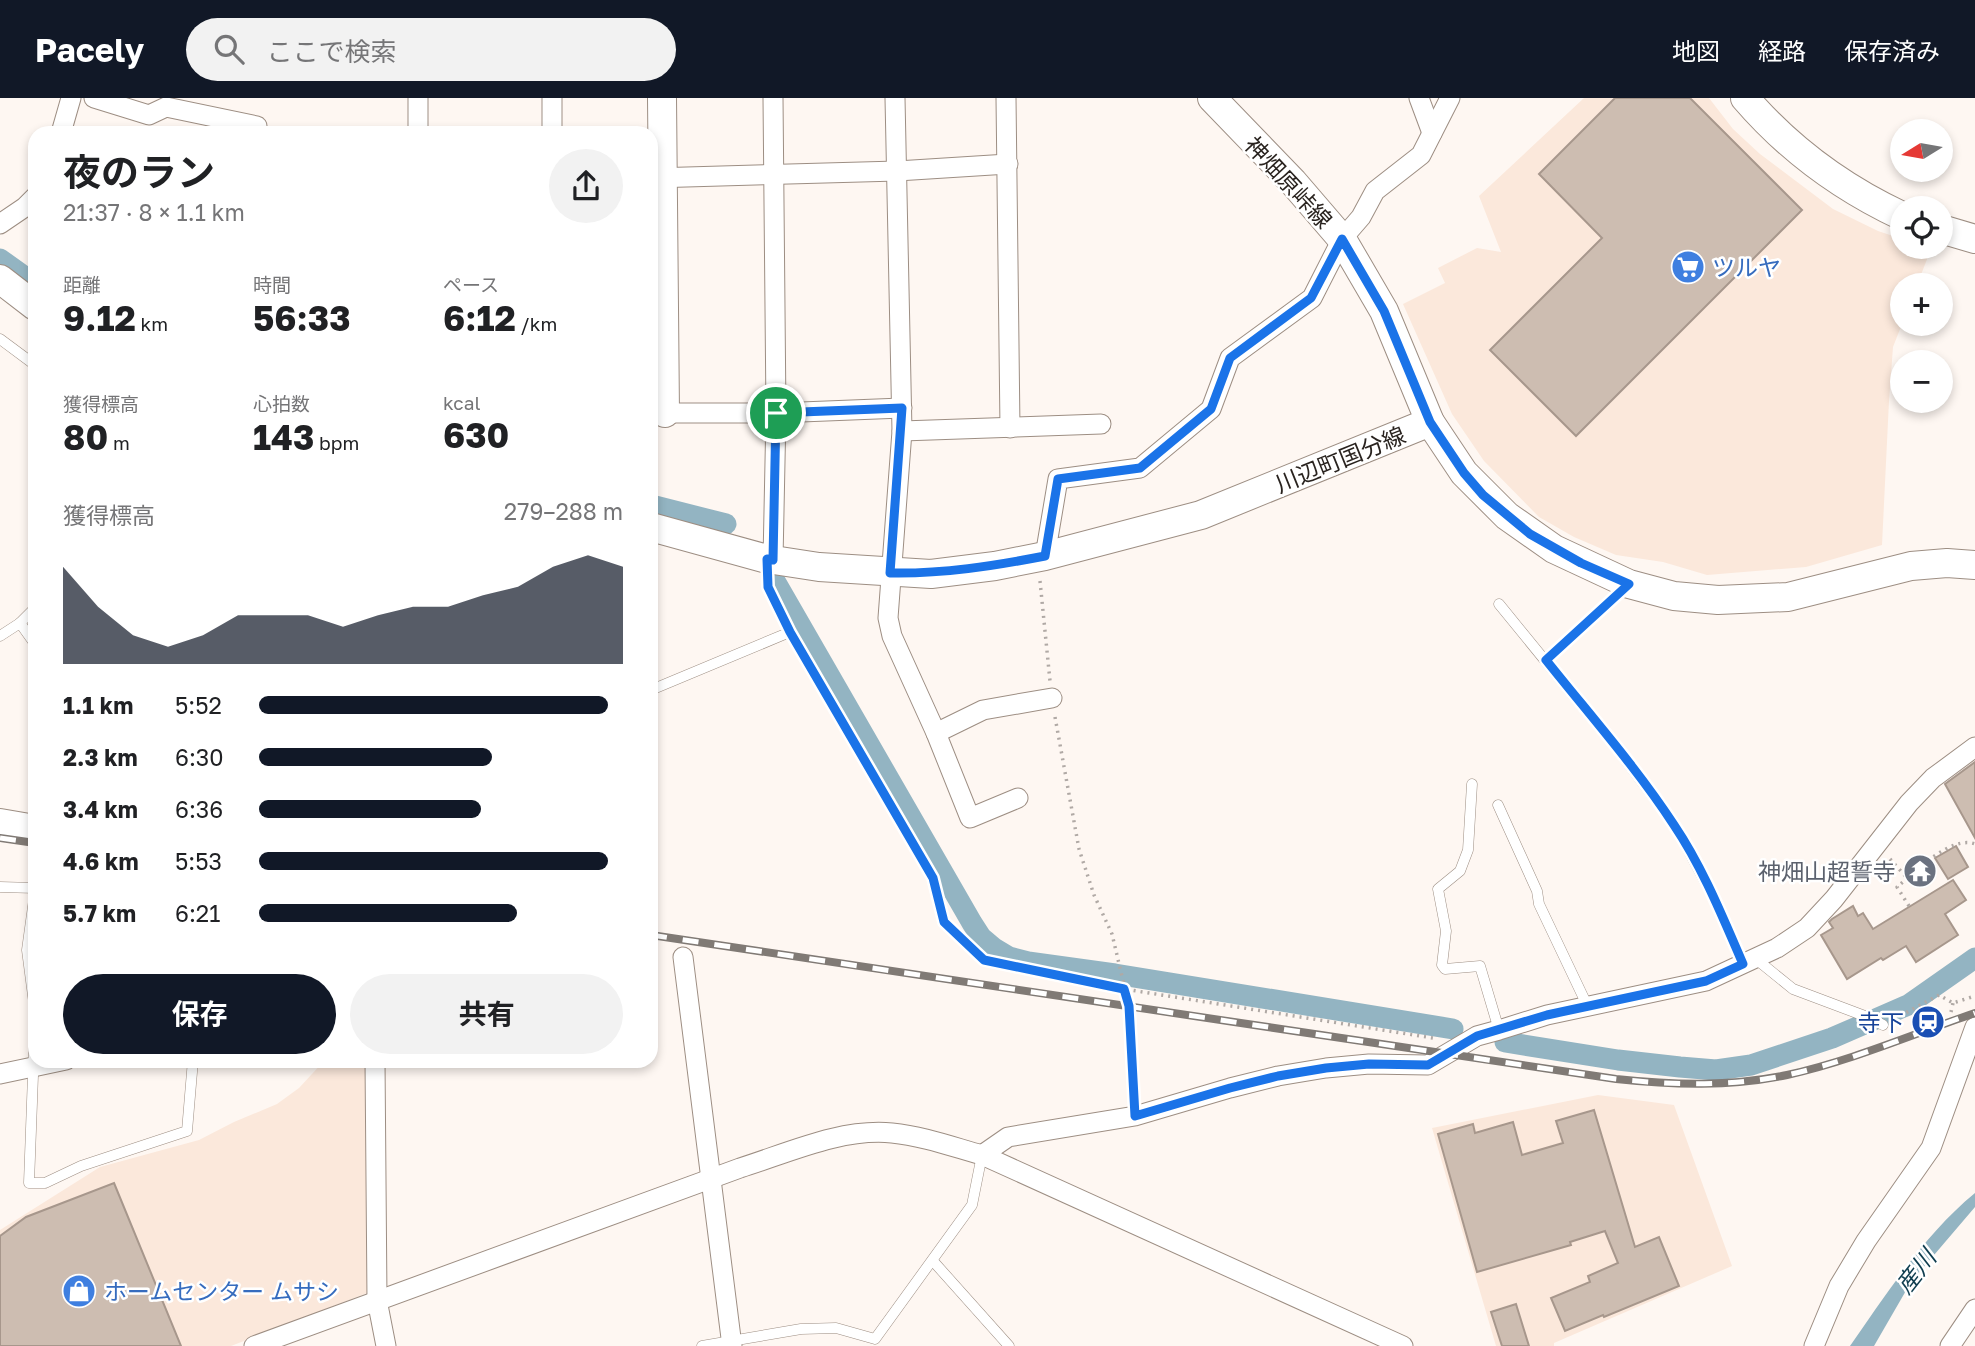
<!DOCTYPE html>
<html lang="ja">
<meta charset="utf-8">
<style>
body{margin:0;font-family:"Golos Text","Noto Sans JP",sans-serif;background:#f2f2f2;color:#202124;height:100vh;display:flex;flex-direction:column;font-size:26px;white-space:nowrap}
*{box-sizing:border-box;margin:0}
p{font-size:23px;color:#757577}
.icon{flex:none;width:38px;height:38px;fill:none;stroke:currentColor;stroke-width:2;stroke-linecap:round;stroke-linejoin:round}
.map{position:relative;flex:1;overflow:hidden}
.sheet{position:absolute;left:28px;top:28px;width:630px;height:942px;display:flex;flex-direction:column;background:#fff;border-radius:21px;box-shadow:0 4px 10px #0003}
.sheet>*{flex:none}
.needle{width:46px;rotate:259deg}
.fabs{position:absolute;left:1890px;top:21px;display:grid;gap:14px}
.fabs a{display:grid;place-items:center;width:63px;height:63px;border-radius:50%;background:#fff;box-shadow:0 4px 10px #0003;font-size:35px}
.pin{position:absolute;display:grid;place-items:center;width:60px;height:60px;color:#fff;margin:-30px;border:4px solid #fff;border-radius:50%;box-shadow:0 2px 7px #0007}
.round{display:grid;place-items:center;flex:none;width:74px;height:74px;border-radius:37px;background:#f2f2f2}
.head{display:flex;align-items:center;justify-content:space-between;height:119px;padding:0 35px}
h1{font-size:38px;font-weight:700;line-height:52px}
.stats{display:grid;grid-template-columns:repeat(3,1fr);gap:10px;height:119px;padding:7px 35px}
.stats div{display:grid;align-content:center}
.stats b{font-size:35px;font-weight:700}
.stats small{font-size:19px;font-weight:400}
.stats p{font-size:19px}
.chart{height:196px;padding:14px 35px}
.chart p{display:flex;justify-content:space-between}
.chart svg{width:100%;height:126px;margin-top:7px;fill:#111827;opacity:.7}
.button{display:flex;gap:14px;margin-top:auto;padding:14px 35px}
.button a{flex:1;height:80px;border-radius:42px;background:#111827;color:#fff;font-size:28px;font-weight:700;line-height:80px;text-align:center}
.button a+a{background:#f2f2f2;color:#202124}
ul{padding:0 35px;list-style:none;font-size:23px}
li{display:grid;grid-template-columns:112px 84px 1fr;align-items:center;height:52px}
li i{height:18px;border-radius:9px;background:#111827}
header{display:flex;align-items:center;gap:42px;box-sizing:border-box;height:98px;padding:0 35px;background:#111827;color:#fff}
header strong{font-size:33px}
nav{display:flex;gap:38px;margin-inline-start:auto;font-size:24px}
.search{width:490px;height:63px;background:#f2f2f2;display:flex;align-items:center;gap:18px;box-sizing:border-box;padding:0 24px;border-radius:38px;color:#757577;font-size:26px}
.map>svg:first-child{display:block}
.built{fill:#fbe8db}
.water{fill:#93b4c2}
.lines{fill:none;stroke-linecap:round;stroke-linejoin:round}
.canal{stroke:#93b4c2;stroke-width:21}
.building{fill:#cdbdb1;stroke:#a7978c;stroke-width:2}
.lane-casing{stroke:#9d8e83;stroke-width:11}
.street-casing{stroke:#9d8e83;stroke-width:21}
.secondary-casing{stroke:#9d8e83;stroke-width:30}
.path{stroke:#b0a9a5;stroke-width:3.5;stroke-dasharray:2 5;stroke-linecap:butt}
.lane{stroke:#fff;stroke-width:10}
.street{stroke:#fff;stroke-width:19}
.secondary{stroke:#fff;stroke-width:28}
.rail-casing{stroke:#807a75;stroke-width:8}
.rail{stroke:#fff;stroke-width:5;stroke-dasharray:16;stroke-linecap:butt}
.route-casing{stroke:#fff;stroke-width:14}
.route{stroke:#1a73e8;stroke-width:9}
.labels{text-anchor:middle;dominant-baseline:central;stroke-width:5;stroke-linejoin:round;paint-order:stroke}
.street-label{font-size:23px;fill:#29231f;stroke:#fff}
.shop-label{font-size:23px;fill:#366cbe;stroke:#fff;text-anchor:start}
.worship-label{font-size:23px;fill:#5b616d;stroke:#fff;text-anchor:end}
.transit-label{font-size:23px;fill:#164399;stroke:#fff;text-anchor:end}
.water-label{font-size:24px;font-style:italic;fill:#0f3d4f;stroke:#fff}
</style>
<header>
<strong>Pacely</strong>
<div class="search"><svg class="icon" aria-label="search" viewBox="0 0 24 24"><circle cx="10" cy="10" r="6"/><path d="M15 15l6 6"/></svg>ここで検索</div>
<nav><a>地図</a><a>経路</a><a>保存済み</a></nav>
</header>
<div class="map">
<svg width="1975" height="1248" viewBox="0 0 1975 1248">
<rect width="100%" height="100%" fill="#fef7f2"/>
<g class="built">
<path d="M 1584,0 L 1709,0 L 1733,31 L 1760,56 L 1833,111 L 1878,133 L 1902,141 L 1902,149 L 1924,149 L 1931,151 L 1917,187 L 1902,187 L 1902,226 L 1893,249 L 1889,303 L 1882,447 L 1806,469 L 1707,477 L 1663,464 L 1616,457 L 1574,439 L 1539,419 L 1484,363 L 1452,316 L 1403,206 L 1445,185 L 1438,170 L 1477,150 L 1501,154 L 1479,98 Z"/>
<path d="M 324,963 L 368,963 L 367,1195 L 231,1248 L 0,1248 L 0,1132 L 100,1069 L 199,1042 L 234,1024 L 277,1006 L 299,990 Z"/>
<path d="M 1598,997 L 1674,1007 L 1732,1168 L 1554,1245 L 1554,1248 L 1496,1248 L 1432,1030 Z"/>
</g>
<path class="water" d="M 1975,1095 L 1975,1109 L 1911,1184 L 1874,1248 L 1850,1248 C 1887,1195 1925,1136 1975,1095 Z"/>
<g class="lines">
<g class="canal">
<path d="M 0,161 L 35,186"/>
<path d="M 651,407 L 726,426"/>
<path d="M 775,483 L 972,825 L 981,839 L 994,850 L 1009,859 L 1028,864 L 1115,876 L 1453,931"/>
<path d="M 1505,944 L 1618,962 L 1680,969 L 1716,972 L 1751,967 L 1832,940 L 1908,907 L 1975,860"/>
</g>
</g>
<g class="building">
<path d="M 1615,0 L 1690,0 L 1802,112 L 1576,338 L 1490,252 L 1602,140 L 1539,76 Z"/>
<path d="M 1975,664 L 1975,740 L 1945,686 Z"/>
<path d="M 1956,748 L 1968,769 L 1948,781 L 1935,760 Z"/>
<path d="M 1953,782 L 1966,802 L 1945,816 L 1958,837 L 1916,864 L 1906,848 L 1883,862 L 1881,860 L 1847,881 L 1821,837 L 1833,830 L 1829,824 L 1832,821 L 1853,808 L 1858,818 L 1863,815 L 1873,831 Z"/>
<path d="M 1594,1012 L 1635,1149 L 1659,1139 L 1679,1188 L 1604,1219 L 1603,1217 L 1565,1233 L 1551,1200 L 1590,1184 L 1588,1178 L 1618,1165 L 1605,1133 L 1570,1144 L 1571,1147 L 1477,1174 L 1438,1036 L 1473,1026 L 1475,1035 L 1513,1024 L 1522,1057 L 1563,1045 L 1556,1023 Z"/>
<path d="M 114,1085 L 181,1248 L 0,1248 L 0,1138 L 26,1119 Z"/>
<path d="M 1516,1206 L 1529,1248 L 1502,1248 L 1491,1214 Z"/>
</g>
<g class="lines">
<defs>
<g id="lane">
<path d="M 0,241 L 35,267"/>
<path d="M 1499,506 L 1618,652 L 1676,729 L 1718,808 L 1743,866"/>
<path d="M 20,525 L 35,510"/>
<path d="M 0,538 L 20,525 L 35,546"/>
<path d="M 1546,562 L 1626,489"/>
<path d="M 651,592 L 790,534 L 768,489 L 767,465"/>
<path d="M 1472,686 L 1468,752 L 1460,773 L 1438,791 L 1446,833 L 1442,867 L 1445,871 L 1480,868 L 1499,932"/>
<path d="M 1498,707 L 1537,793 L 1539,806 L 1588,909"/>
<path d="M 0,789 L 35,790"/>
<path d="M 35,794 L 27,852 L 35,913"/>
<path d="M 1756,861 L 1793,891 L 1870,920 L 1883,927"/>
<path d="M 35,923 L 29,1085 L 45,1085 L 81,1068 L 187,1033 L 193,962"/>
<path d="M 933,1163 L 1009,1248"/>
<path d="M 702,1248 L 801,1231 L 836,1230 L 875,1241 L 972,1107 L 982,1057"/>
</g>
<g id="street">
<path d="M 94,0 L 149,17 L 166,9 L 257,28"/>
<path d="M 418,0 L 418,35"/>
<path d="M 773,0 L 776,315 L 773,462"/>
<path d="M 895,0 L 902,333 L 888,520 L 892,538 L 936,635 L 970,720 L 1018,700"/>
<path d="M 1006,0 L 1010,330"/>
<path d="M 1419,0 L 1432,35"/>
<path d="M 61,35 L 71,0"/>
<path d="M 552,35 L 552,0"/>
<path d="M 652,80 L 897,73 L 1008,66"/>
<path d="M 0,126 L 25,109 L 35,99"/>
<path d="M 651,315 L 776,315 L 902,310"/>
<path d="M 902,333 L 1101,326"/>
<path d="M 1045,458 L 1058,381 L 1140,370 L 1211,311 L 1230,260 L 1312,200 L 1342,141 L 1361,119 L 1375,93 L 1421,57 L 1450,0"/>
<path d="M 936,635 L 983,612 L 1052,600"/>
<path d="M 683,859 L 732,1248"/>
<path d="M 375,962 L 377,1202 L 386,1248"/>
<path d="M 0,976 L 66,962"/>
<path d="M 982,1057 L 1008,1039 L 1135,1018 L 1230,990 L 1278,978 L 1326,970 L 1369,966 L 1428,967 L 1477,938 L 1499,932 L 1547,917 L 1706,883 L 1777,850 L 1807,830 L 1834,801 L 1909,705 L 1933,680 L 1975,649"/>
<path d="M 254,1248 L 740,1070 C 788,1055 841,1030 892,1035 C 923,1038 953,1049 982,1057 L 1403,1248"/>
<path d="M 1814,1248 L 1839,1188 L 1866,1143 L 1931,1050 L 1975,929"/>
<path d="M 1950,1248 L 1975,1211"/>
</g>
<g id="secondary">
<path d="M 662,0 L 665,315"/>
<path d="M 1212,0 L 1293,84 L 1342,141 L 1384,213 L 1430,324 L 1464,375 L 1507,418 L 1554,451 L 1629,486 L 1674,498 L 1718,502 L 1788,499 L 1911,468 L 1947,465 L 1975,467"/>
<path d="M 1745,0 C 1788,50 1842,90 1902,118"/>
<path d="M 1941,131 L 1975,141"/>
<path d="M 0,181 L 35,208"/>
<path d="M 651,429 L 767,461 L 819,469 L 931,476 L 995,468 L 1045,458 L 1201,417 L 1430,324"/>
<path d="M 0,725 L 35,731"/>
</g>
</defs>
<use href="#lane" class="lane-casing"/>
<use href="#street" class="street-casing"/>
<use href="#secondary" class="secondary-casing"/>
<g class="path">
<path d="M 1040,483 L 1050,583"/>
<path d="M 797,545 L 933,780 L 944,824 L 983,862 L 1124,891 L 1433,940"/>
<path d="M 1055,619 L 1079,751 L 1094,797 L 1112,836 L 1129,908 L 1134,1000"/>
<path d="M 1890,761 L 1907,780"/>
<path d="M 1909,808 L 1897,789 C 1915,774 1951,737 1975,746"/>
<path d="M 1951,914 L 1953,905"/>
<path d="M 1894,921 L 1939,897 L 1953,905 L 1975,898"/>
</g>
<use href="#lane" class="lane"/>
<use href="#street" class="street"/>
<use href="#secondary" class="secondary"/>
<defs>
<g id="rail">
<path d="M 0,740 L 35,745"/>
<path d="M 651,837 L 1616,981 C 1673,987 1730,989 1787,977 C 1851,963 1913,936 1975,915"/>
</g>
</defs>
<use href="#rail" class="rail-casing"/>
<use href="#rail" class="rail"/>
</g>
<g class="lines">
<defs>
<path id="route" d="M 1342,141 L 1384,213 L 1430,324 L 1464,375 L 1483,397 L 1530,436 L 1581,465 L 1629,486 L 1546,562 C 1589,616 1636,669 1674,727 C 1703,770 1723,820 1743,866 L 1706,883 L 1547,917 L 1477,938 L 1428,967 L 1369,966 L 1326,970 L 1278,978 L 1230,990 L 1135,1018 L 1129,908 L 1124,891 L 984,862 L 944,824 L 933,780 L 790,534 L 768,489 L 767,461 L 773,462 L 776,315 L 902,310 L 890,475 C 943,476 993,468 1045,458 L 1058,381 L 1140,370 L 1211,311 L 1230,260 L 1311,200 Z"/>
</defs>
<use href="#route" class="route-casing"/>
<use href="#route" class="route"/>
</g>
<defs>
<symbol id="supermarket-disc" viewBox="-11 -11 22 22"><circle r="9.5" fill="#3f7fe0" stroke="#fff"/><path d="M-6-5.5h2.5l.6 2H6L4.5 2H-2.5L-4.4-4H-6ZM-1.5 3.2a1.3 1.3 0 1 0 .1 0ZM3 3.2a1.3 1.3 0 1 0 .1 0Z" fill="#fff"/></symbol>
<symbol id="temple-disc" viewBox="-11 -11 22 22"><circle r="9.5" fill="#6b7280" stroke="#fff"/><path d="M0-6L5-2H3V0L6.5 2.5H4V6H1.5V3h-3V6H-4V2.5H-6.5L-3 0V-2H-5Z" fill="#fff"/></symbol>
<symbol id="station-disc" viewBox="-11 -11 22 22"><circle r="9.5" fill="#1a4fb4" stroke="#fff"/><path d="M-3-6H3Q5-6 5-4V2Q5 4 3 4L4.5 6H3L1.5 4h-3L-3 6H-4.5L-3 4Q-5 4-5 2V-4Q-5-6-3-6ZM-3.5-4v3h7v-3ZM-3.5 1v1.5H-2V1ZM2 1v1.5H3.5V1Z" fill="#fff"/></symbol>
<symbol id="shop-disc" viewBox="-11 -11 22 22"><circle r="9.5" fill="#3f7fe0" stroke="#fff"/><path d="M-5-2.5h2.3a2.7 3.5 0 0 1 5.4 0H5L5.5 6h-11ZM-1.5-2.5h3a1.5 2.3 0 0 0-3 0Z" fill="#fff"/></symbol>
</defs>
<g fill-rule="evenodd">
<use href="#supermarket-disc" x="1669" y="150" width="38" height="38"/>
<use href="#temple-disc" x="1901" y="754" width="38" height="38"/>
<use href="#station-disc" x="1909" y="905" width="38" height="38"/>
<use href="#shop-disc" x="60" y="1174" width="38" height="38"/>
</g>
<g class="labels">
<g class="street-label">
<text transform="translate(1289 84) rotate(47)">神畑原峠線</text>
<text transform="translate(1340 361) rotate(-22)">川辺町国分線</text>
</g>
<g class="shop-label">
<text x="1712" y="169">ツルヤ</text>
<text x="104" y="1193">ホームセンター ムサシ</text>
</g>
<g class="worship-label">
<text x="1896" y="773">神畑山超誓寺</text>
</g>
<g class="transit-label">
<text x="1904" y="924">寺下</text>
</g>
<g class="water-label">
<text transform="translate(1915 1173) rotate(-52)">産川</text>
</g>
</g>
</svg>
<div class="fabs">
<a><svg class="needle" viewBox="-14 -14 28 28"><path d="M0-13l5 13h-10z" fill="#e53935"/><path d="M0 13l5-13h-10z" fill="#757577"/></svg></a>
<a><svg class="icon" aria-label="locate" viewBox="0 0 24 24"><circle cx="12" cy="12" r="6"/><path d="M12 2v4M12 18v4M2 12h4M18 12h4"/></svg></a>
<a>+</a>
<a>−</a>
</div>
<div class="pin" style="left:776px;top:315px;background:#1e9e55"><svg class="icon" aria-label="arrive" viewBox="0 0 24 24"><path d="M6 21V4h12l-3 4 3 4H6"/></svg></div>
<section class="sheet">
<div class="head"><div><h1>夜のラン</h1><p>21:37 · 8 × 1.1 km</p></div><a class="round"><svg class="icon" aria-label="share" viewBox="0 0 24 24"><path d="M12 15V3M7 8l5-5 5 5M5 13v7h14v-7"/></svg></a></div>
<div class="stats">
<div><p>距離</p><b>9.12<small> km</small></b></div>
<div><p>時間</p><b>56:33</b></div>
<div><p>ペース</p><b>6:12<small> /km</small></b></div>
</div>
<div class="stats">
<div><p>獲得標高</p><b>80<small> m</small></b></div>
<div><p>心拍数</p><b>143<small> bpm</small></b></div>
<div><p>kcal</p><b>630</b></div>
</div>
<div class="chart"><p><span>獲得標高</span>279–288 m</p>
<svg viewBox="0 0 160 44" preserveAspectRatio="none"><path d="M0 44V10L10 24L20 34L30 38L40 34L50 27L60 27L70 27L80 31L90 27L100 24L110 24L120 20L130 17L140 10L150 6L160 10V44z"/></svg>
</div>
<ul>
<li><b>1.1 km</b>5:52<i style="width:96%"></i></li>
<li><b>2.3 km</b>6:30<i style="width:64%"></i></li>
<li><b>3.4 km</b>6:36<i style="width:61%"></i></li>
<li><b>4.6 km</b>5:53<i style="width:96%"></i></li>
<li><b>5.7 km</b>6:21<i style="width:71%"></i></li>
</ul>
<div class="button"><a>保存</a><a>共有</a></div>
</section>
</div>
